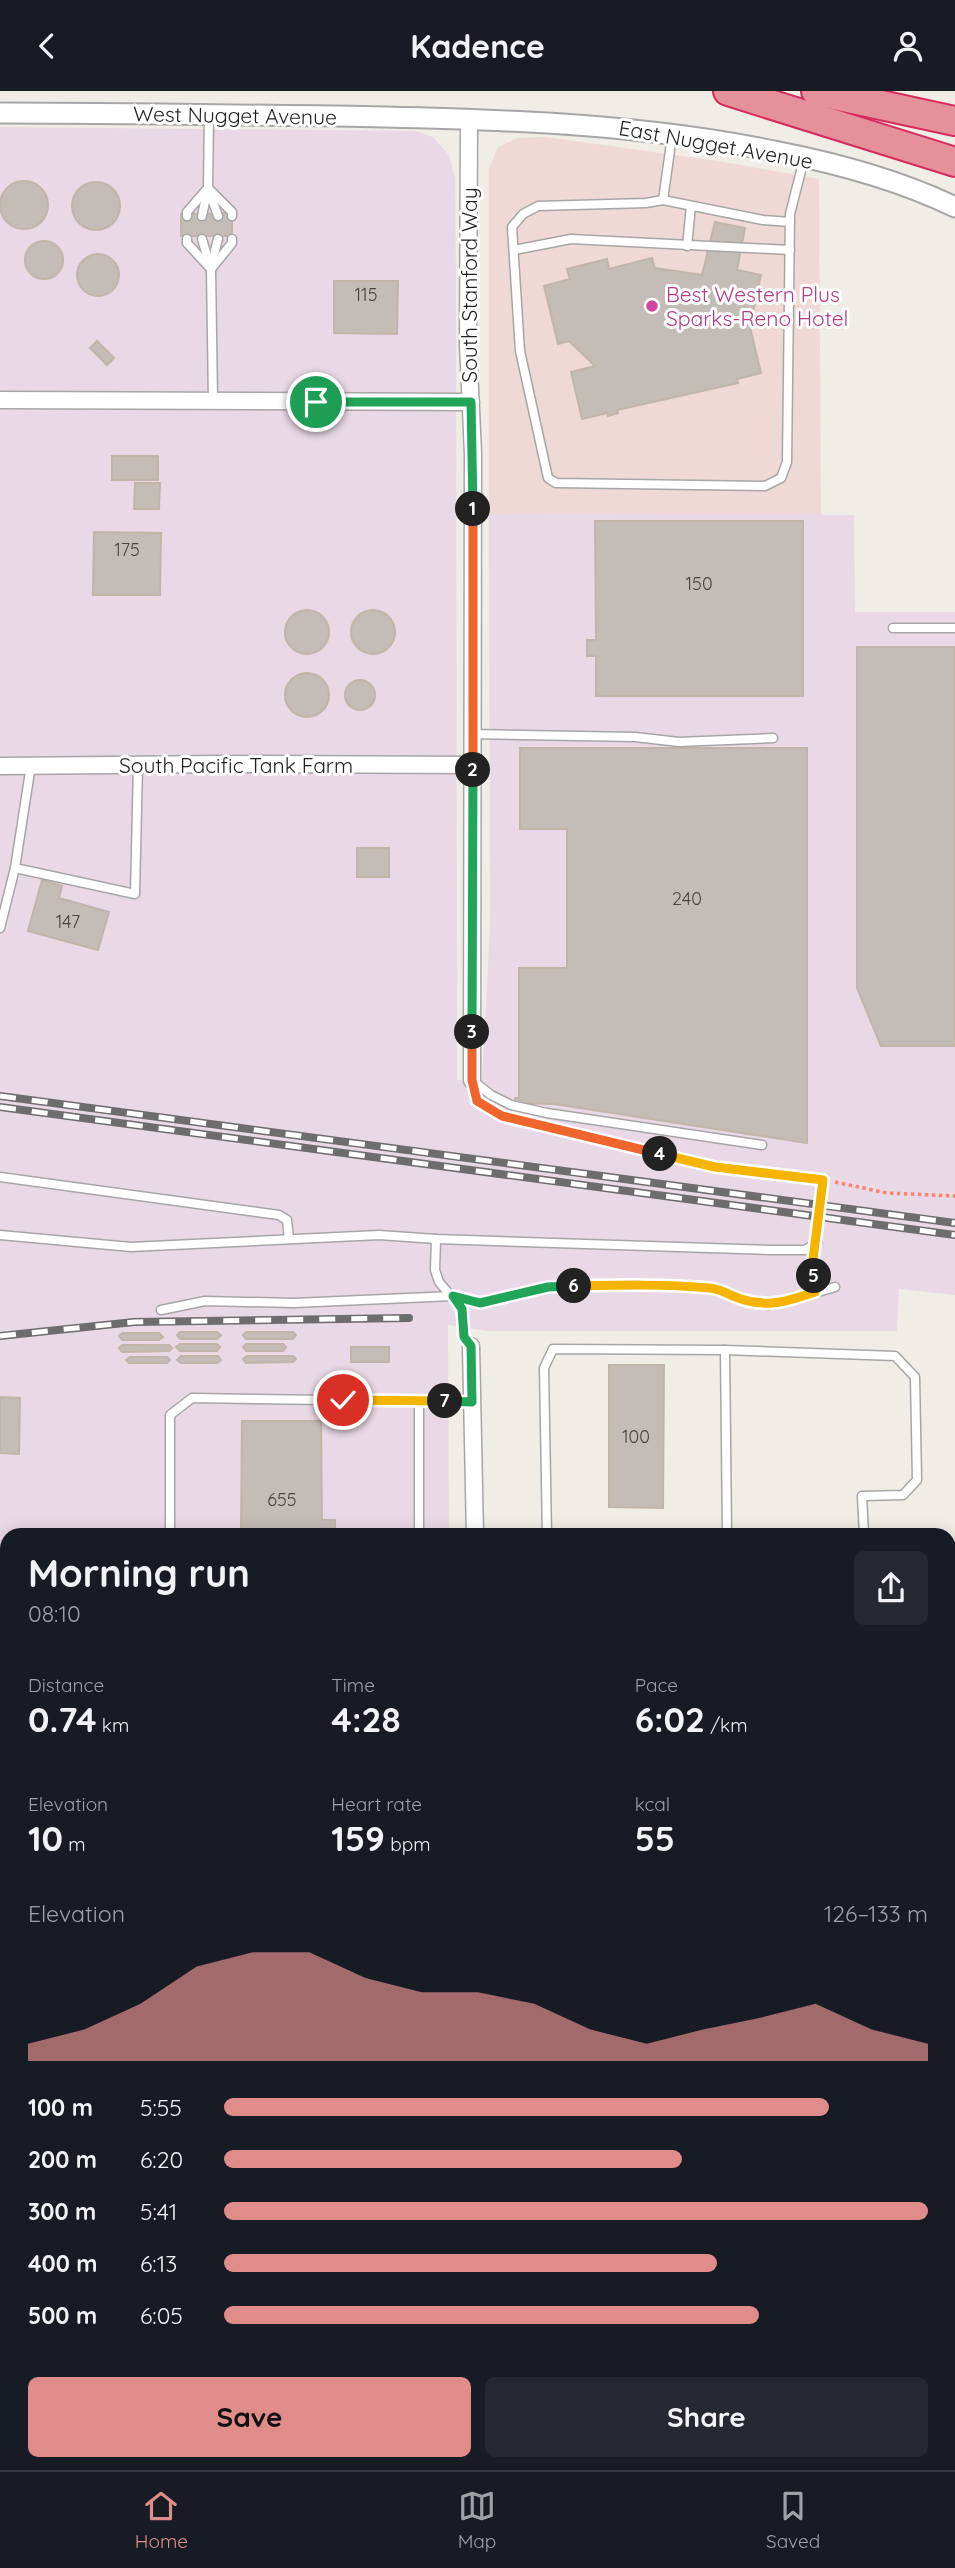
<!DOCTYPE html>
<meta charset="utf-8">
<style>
body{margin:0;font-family:Quicksand,sans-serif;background:#242831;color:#f1f3f6;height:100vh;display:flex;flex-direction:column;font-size:26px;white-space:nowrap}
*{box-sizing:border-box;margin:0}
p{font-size:23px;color:#9ea1a6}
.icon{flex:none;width:38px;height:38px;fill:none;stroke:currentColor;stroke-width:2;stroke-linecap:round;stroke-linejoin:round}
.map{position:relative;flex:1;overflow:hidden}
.sheet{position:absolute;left:0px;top:1437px;width:956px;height:943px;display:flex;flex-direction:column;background:#171b24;border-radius:21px 21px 0 0;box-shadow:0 4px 18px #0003}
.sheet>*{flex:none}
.pin{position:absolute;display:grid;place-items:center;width:60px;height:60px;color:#fff;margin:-30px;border:4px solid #fff;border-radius:50%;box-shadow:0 2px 7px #0007}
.km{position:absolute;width:35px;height:35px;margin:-18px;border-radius:50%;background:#222;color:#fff;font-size:19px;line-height:35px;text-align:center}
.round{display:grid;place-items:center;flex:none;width:74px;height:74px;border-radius:10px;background:#242831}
.summary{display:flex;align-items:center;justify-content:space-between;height:119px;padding:0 28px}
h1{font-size:38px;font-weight:700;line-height:52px}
.metrics{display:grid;grid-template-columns:repeat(3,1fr);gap:10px;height:119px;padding:7px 28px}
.metrics div{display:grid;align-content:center}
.metrics b{font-size:35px;font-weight:700}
.metrics small{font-size:19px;font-weight:400}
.metrics p{font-size:19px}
.chart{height:196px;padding:14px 28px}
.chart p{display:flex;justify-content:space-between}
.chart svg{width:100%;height:126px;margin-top:7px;fill:#df8c8a;opacity:.7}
.primary-button{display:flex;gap:14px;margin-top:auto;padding:14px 28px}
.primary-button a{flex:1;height:80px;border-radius:10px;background:#df8c8a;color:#111;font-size:28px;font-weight:700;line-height:80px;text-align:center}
.primary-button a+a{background:#242831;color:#f1f3f6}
ul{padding:0 28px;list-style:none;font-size:23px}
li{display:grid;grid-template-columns:112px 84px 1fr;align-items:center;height:52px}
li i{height:18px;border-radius:9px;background:#df8c8a}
header{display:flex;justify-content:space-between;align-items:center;height:91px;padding:0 28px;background:#171b24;font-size:32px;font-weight:700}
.dock{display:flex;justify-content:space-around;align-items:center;height:98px;border-top:2px solid #363941;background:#171b24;font-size:19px;color:#9ea1a6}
.dock a{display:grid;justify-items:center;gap:4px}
.dock .selected{color:#df8c8a}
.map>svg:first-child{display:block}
.commercial{fill:#f0d8d6}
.industrial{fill:#e9d8e5}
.building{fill:#c4bcb6;stroke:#c1b5a9;stroke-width:2}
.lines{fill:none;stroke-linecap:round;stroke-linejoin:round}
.service-casing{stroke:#a6a6a6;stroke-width:11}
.minor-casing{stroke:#a6a6a6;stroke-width:19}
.tertiary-casing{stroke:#a6a6a6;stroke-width:23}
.secondary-casing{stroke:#647408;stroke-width:26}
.motorway-casing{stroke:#d62b5e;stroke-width:32}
.path{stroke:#f58571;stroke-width:3.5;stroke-dasharray:3.5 3.5;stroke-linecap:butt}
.service{stroke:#fff;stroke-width:8}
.minor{stroke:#fff;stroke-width:16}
.tertiary{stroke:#fff;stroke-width:19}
.secondary{stroke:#f2f8bc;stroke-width:23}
.motorway{stroke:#e4919c;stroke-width:28}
.rail-casing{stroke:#6d6d6d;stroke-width:8}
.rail{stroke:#fff;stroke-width:5;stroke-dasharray:16;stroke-linecap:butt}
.split-1-casing{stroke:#fff;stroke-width:14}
.split-2-casing{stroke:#fff;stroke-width:14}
.split-3-casing{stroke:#fff;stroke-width:14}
.split-4-casing{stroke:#fff;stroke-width:14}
.split-5-casing{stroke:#fff;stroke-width:14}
.split-6-casing{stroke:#fff;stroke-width:14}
.split-7-casing{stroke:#fff;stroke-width:14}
.split-8-casing{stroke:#fff;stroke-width:14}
.split-1{stroke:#22a559;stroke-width:9}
.split-2{stroke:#f0652b;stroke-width:9}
.split-3{stroke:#22a559;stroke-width:9}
.split-4{stroke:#f0652b;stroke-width:9}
.split-5{stroke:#f5b400;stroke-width:9}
.split-6{stroke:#f5b400;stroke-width:9}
.split-7{stroke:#22a559;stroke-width:9}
.split-8{stroke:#f5b400;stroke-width:9}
.hotel-dot{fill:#d1479c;stroke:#fff;stroke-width:2.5}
.labels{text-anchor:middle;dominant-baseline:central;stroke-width:6;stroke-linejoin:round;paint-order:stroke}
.number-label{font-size:18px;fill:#484645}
.street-label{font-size:21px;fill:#1f1f1f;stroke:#fff}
.hotel-label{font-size:21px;fill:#b23c85;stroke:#fff;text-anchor:start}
</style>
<header><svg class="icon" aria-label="back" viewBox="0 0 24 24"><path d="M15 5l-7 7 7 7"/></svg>Kadence<svg class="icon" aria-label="person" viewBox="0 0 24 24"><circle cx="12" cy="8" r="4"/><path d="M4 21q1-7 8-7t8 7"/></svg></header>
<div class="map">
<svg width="955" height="2379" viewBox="0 0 955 2379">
<rect width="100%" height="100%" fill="#f0ede6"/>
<path class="commercial" d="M 546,46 L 718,70 L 819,88 L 821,425 L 489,423 L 489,78 L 498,56 L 518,47 Z"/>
<g class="industrial">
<path d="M 0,36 L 415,40 L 433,46 L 449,64 L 455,87 L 456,190 L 457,989 L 482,988 L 490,836 L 489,423 L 854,424 L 855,521 L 955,521 L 955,1204 L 899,1198 L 897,1240 L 488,1240 L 448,1234 L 449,1444 L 7,1444 L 7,1498 L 0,1498 Z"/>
<rect x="0" y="1546" width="7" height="400"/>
<rect x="948" y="2016" width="7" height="245"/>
<path d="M 0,2023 L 7,2023 L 7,2373 L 448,2373 L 448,2379 L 0,2379 Z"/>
<path d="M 949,2308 L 955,2308 L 955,2379 L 492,2379 L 493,2373 L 948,2373 Z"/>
</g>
<g class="building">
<circle cx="24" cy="114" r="24"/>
<circle cx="96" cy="115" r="24"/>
<path d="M 232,122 L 232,145 L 181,145 L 181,123 Z"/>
<path d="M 715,131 L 745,137 L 737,179 L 761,184 L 750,236 L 761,282 L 737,288 L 738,292 L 617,319 L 618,322 L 608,325 L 607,322 L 582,328 L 571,281 L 595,275 L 569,250 L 558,253 L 544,195 L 570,188 L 567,178 L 607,168 L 609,178 L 652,167 L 655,177 L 702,184 Z"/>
<circle cx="44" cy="169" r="19"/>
<circle cx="98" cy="184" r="21"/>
<path d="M 334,190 L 398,190 L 397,243 L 334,242 Z"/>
<path d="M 97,250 L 114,267 L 107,274 L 90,257 Z"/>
<rect x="112" y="365" width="46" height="24"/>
<path d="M 135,392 L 160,392 L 159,418 L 134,418 Z"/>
<path d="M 595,430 L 803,430 L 803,605 L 596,605 L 596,565 L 587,565 L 587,549 L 596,549 Z"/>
<path d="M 94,441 L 161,442 L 160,504 L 93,504 Z"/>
<circle cx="307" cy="541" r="22"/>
<circle cx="373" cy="541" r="22"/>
<path d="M 857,556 L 955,556 L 955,955 L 881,955 L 857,897 Z"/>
<circle cx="307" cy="604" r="22"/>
<circle cx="360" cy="604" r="15"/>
<path d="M 520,657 L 807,657 L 807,1052 L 554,1013 L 515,1012 L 515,1007 L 519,1007 L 519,877 L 567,877 L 567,738 L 520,738 Z"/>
<rect x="357" y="757" width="32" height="29"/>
<path d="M 42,789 L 62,795 L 59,807 L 109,821 L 98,859 L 28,840 Z"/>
<path d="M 180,1241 L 217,1241 L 221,1244 L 217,1248 L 180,1248 L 177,1244 Z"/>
<path d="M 246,1241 L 293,1241 L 296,1244 L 293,1248 L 246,1248 L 243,1244 Z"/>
<path d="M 122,1242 L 159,1242 L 163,1246 L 159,1249 L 122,1249 L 119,1245 Z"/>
<path d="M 180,1253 L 217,1253 L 220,1256 L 217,1260 L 180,1260 L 176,1256 Z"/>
<path d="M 246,1253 L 283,1253 L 286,1256 L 283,1260 L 246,1260 L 243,1256 Z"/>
<path d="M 122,1254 L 169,1254 L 172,1257 L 169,1260 L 122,1261 L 119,1257 Z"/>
<rect x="351" y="1256" width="38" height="15"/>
<path d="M 181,1265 L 218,1265 L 221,1269 L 217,1272 L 181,1272 L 177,1269 Z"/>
<path d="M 247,1265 L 293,1265 L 296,1268 L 293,1271 L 246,1272 L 243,1268 Z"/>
<path d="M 130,1266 L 167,1266 L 170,1269 L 167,1272 L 129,1272 L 126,1269 Z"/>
<path d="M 609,1274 L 664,1274 L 663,1417 L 609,1416 Z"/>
<path d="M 0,1306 L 20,1307 L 19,1363 L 0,1362 Z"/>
<path d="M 242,1330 L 321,1330 L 322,1429 L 335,1429 L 335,1444 L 241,1444 Z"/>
<path d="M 951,1515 L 955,1515 L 955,1562 L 948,1562 L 948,1517 Z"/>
<path d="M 948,1599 L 955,1599 L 955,1645 L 948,1643 Z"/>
<rect x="948" y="2029" width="7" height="93"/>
<rect x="6" y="2073" width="1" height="161"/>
<path d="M 948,2146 L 955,2146 L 955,2180 L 948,2179 Z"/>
<path d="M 0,2274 L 7,2274 L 7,2373 L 48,2373 L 48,2379 L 0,2379 Z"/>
<path d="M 948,2330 L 955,2330 L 955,2379 L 917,2379 L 916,2373 L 948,2373 Z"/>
<rect x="108" y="2373" width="64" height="6"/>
<rect x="342" y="2373" width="62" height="6"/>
<rect x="512" y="2373" width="82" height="6"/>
<rect x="606" y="2373" width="95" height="6"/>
<rect x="729" y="2373" width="56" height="6"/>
<path d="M 809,2373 L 838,2373 L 838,2375 L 912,2373 L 912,2379 L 809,2379 Z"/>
</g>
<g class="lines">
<defs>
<g id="service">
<path d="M 672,45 L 663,109 L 646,112 L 538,115 L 523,123 L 512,136 L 520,260 L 548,387 L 556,392 L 765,395 L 781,387 L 787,371 L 790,123 L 804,68"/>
<path d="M 208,97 L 232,121 L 232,125"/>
<path d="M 209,100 L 218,125"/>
<path d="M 663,109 L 763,129 L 790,131"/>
<path d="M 187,125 L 187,121 L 206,99"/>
<path d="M 202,125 L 208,97 L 209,24"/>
<path d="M 187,148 L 187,152 L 209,176"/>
<path d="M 202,148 L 211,178 L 213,310"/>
<path d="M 687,155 L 691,115"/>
<path d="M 514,159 L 571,148 L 790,159"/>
<path d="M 211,175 L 218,148"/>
<path d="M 211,178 L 232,152 L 232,148"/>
<path d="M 893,537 L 955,537"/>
<path d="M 473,643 L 635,646 L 679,651 L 773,647"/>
<path d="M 31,674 L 15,777 L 135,803 L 138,673"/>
<path d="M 0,837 L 15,777"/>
<path d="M 472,989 L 491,1004 L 511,1014 L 547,1022 L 762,1054"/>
<path d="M 0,1086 L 279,1124 L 287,1129 L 289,1148"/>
<path d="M 0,1144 L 131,1156 L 379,1144 L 436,1148 L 769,1159 L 805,1159 L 817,1152"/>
<path d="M 436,1148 L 435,1179 L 439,1191 L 462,1218 L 464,1246 L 471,1255"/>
<path d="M 815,1201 L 813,1168 L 823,1089"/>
<path d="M 161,1219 L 205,1210 L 294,1212 L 453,1205 L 480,1212 L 548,1196 L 633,1194 L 714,1197 L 742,1208 L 768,1214 L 788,1210 L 835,1196"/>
<path d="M 725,1259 L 727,1444"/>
<path d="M 419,1310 L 419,1444"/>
<path d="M 170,1444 L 170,1324 L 192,1307 L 472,1311"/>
<path d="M 547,1444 L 544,1277 L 553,1258 L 725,1259 L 895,1265 L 915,1286 L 917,1389 L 903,1404 L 862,1405 L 864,1444"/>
<path d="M 948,1580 L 955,1580"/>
<path d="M 952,1953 L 955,1719"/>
<path d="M 0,2059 L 7,2058"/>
<path d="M 948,2208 L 955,2208"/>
<path d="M 0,2260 L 7,2260"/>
<path d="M 76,2373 L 76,2379"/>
<path d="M 198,2373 L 198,2379"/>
<path d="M 424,2373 L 424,2379"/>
<path d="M 295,2379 L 298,2373"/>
</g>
<g id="minor">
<path d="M 469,28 L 468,254 L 473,362 L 472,989"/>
<path d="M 0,309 L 471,311"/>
<path d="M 0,675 L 225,673 L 473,674"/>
<path d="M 471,1255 L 475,1444"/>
<path d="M 948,1465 L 955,1465"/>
<path d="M 0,1525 L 7,1525"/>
<path d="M 948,1697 L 955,1697"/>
<path d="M 948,2286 L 955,2286"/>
<path d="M 471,2373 L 471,2379"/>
</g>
<path id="tertiary" d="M 0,22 C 128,22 257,24 385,26 C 518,29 649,34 779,61 C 840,73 899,89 955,116"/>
<g id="secondary">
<path d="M 948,1956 L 955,1956"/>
<path d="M 0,1985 L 7,1985"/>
<path d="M 948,1998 L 955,1998"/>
</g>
<g id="motorway">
<path d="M 728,0 L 955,71"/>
<path d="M 816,0 L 955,30"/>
</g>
</defs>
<use href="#service" class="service-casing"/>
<use href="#minor" class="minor-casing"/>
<use href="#tertiary" class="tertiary-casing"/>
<use href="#secondary" class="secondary-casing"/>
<use href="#motorway" class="motorway-casing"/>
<g class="path">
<path d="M 550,1037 L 715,1076 L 813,1088"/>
<path d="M 835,1091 L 887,1102 L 955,1105"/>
</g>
<use href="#service" class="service"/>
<use href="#minor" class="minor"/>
<use href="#tertiary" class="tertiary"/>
<use href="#secondary" class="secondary"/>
<use href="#motorway" class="motorway"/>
<defs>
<g id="rail">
<path d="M 0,1005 L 955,1132"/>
<path d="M 0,1016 L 955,1144"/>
<path d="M 0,1245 L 134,1231 L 409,1227"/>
</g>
</defs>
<use href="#rail" class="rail-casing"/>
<use href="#rail" class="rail"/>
</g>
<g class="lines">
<defs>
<path id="split-1" d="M 316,311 L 471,311 L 473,418"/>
<path id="split-2" d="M 473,679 L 473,418"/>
<path id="split-3" d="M 472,941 L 473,679"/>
<path id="split-4" d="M 472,941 L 472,989 L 477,1010 L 502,1025 L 660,1063"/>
<path id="split-5" d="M 660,1063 L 715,1076 L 823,1089 L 813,1168 L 814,1185"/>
<path id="split-6" d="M 574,1195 C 619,1194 665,1193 710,1197 C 721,1198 731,1205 741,1208 C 768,1217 789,1210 815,1201 L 814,1185"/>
<path id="split-7" d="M 445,1310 L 472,1311 L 471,1255 L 464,1246 L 462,1218 L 453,1205 L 480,1212 L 548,1196 L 574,1195"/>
<path id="split-8" d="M 343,1309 L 445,1310"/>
</defs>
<use href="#split-1" class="split-1-casing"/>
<use href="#split-2" class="split-2-casing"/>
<use href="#split-3" class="split-3-casing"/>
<use href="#split-4" class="split-4-casing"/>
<use href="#split-5" class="split-5-casing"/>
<use href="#split-6" class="split-6-casing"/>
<use href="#split-7" class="split-7-casing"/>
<use href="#split-8" class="split-8-casing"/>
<use href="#split-1" class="split-1"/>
<use href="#split-2" class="split-2"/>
<use href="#split-3" class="split-3"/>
<use href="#split-4" class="split-4"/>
<use href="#split-5" class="split-5"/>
<use href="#split-6" class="split-6"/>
<use href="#split-7" class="split-7"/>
<use href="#split-8" class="split-8"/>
</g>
<circle class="hotel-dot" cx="652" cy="215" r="7"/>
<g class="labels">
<g class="number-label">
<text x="366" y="203">115</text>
<text x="127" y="458">175</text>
<text x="699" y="492">150</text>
<text x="687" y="807">240</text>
<text x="68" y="830">147</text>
<text x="636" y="1345">100</text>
<text x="282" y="1408">655</text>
</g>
<g class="street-label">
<text transform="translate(235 24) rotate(1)">West Nugget Avenue</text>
<text transform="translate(716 53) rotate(10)">East Nugget Avenue</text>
<text transform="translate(469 194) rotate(-90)">South Stanford Way</text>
<text x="236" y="674">South Pacific Tank Farm</text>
</g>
<g class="hotel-label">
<text x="666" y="203">Best Western Plus<tspan x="666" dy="24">Sparks-Reno Hotel</tspan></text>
</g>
</g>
</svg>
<div class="pin" style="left:316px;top:311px;background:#1e9e55"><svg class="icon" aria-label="arrive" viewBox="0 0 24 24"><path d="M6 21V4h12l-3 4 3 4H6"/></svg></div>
<div class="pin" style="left:343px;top:1309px;background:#d93025"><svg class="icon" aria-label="check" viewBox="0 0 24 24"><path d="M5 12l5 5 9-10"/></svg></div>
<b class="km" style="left:473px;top:418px">1</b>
<b class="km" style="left:473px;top:679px">2</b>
<b class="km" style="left:472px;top:941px">3</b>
<b class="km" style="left:660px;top:1063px">4</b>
<b class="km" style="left:814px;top:1185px">5</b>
<b class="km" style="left:574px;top:1195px">6</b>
<b class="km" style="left:445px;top:1310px">7</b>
<section class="sheet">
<div class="summary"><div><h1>Morning run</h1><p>08:10</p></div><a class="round"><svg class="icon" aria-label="share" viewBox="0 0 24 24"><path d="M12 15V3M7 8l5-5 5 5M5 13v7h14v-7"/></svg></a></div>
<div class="metrics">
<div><p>Distance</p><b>0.74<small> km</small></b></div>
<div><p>Time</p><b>4:28</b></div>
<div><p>Pace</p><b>6:02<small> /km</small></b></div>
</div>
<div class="metrics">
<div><p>Elevation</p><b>10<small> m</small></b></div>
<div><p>Heart rate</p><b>159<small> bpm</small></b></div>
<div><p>kcal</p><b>55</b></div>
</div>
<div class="chart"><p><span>Elevation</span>126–133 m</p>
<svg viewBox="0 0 160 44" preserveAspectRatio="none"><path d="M0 44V38L10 33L20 24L30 11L40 6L50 6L60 15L70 20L80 20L90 24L100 33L110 38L120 33L130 29L140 24L150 33L160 38V44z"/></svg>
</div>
<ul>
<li><b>100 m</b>5:55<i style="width:86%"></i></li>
<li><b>200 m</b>6:20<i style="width:65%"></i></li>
<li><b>300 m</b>5:41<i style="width:100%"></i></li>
<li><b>400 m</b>6:13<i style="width:70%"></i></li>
<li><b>500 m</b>6:05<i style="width:76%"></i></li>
</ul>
<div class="primary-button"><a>Save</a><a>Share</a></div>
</section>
</div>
<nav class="dock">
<a class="selected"><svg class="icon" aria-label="home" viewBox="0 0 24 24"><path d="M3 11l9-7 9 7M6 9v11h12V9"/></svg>Home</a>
<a><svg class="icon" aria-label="map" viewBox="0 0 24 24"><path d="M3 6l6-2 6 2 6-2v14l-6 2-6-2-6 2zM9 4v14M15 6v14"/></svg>Map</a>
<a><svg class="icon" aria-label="saved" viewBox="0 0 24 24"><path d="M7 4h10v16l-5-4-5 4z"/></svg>Saved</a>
</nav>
